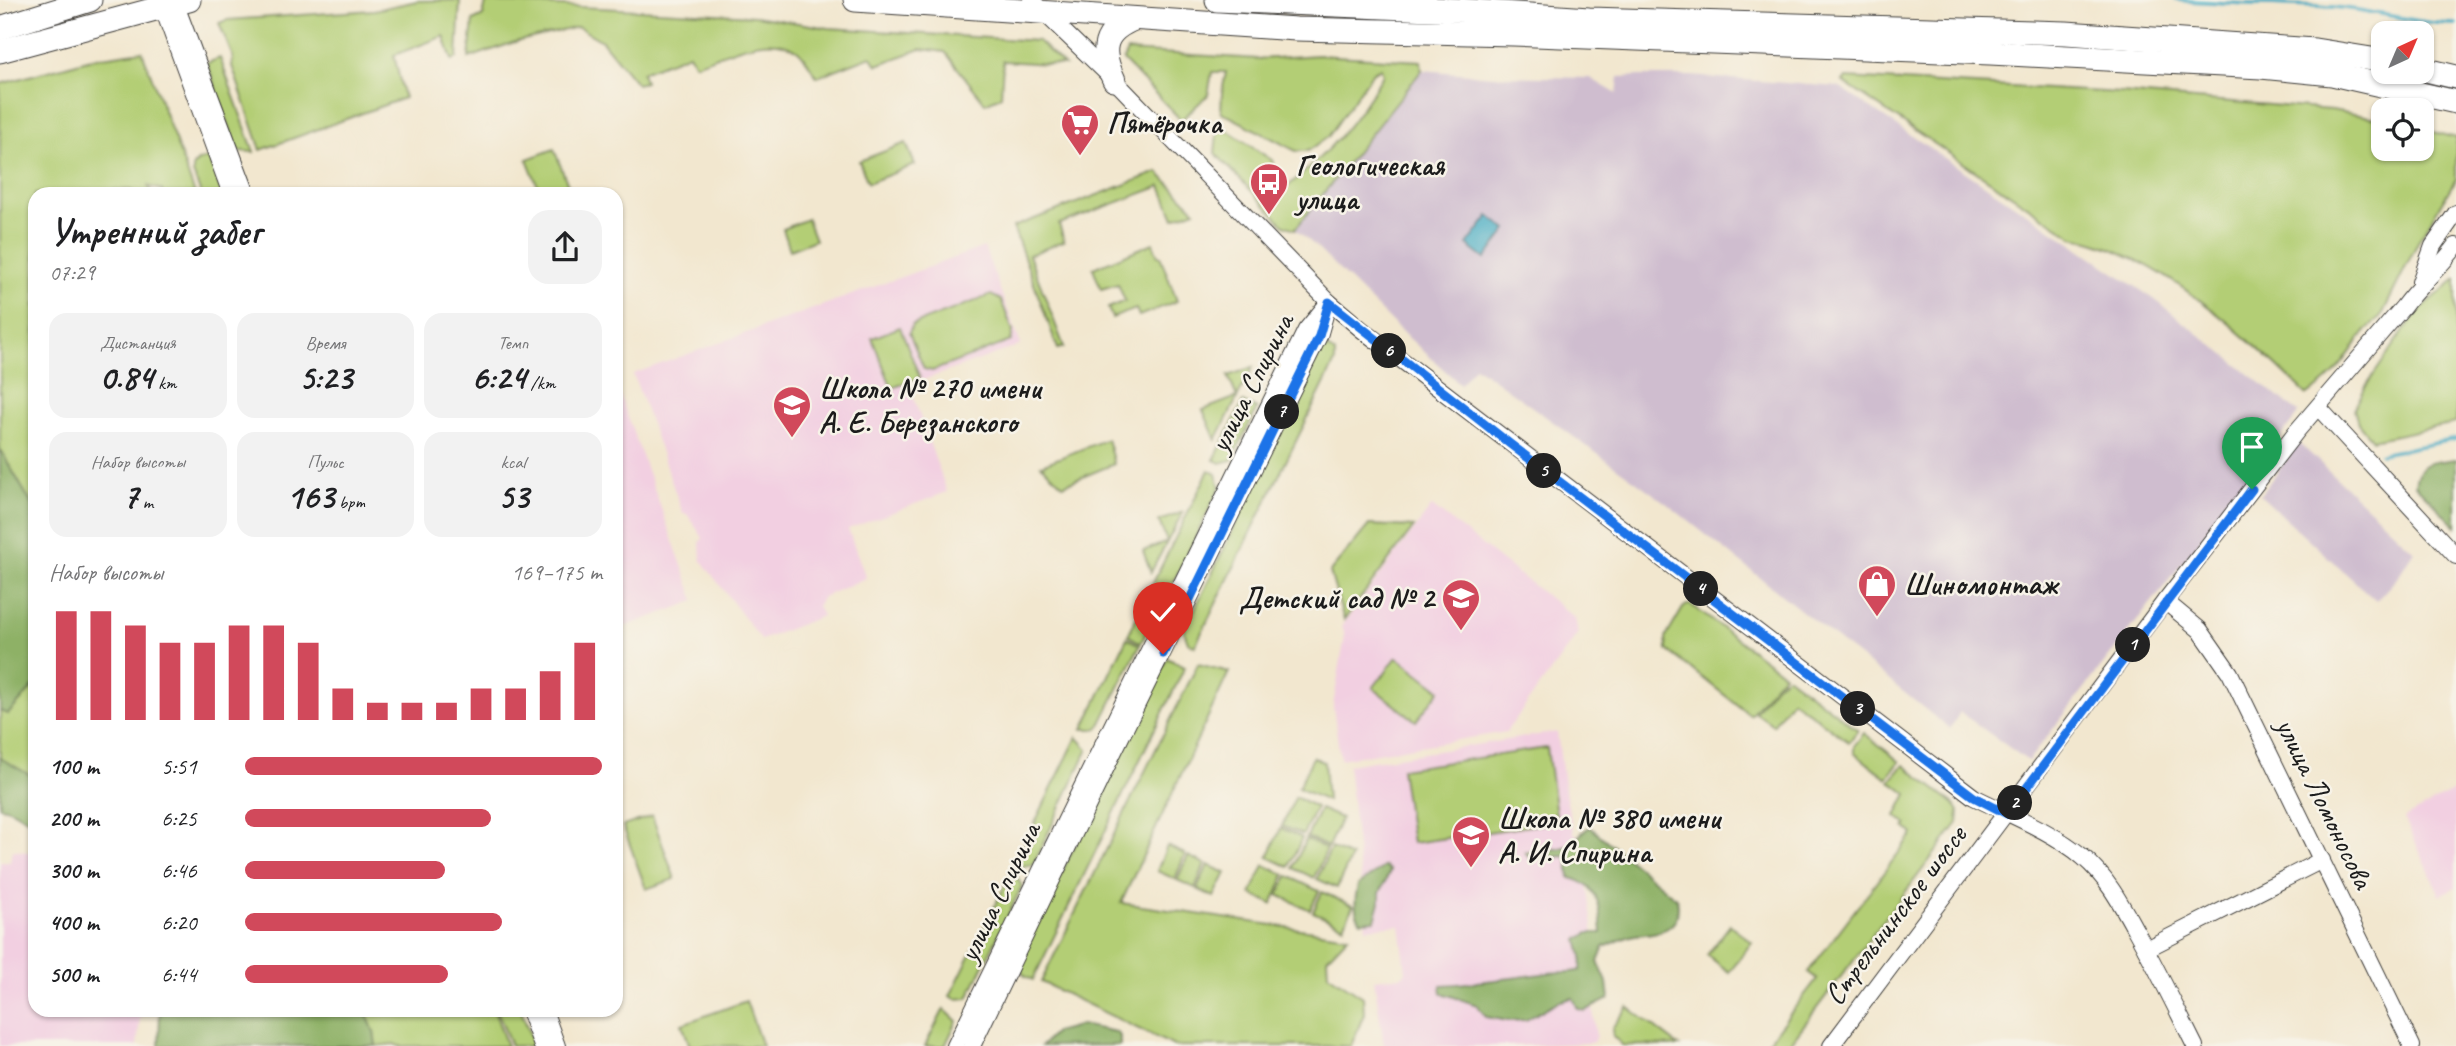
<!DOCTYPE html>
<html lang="ru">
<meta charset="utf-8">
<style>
body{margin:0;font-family:Caveat,sans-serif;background:#f2f2f2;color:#202124;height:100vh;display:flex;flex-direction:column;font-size:26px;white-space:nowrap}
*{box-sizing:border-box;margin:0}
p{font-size:23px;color:#757577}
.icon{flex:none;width:38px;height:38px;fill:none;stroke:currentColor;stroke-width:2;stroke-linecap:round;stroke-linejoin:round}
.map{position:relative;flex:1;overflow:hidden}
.details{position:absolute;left:28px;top:187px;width:595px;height:830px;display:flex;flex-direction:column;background:#fff;border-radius:21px;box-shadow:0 2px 5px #0004}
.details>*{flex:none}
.needle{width:46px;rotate:44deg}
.fabs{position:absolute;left:2371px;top:21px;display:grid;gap:14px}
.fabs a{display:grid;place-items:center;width:63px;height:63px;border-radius:14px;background:#fff;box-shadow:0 2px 5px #0004;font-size:35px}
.pin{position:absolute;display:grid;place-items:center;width:60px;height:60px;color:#fff;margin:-72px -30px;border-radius:50% 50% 50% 0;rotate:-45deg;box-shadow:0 0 7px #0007}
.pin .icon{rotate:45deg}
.km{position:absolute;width:35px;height:35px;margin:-18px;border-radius:50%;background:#222;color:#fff;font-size:19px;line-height:35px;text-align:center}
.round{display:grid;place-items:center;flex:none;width:74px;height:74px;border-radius:21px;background:#f2f2f2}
.head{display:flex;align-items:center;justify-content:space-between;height:119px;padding:0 21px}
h1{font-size:38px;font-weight:600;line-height:52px}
.metrics{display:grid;grid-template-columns:repeat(3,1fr);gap:10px;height:119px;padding:7px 21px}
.metrics div{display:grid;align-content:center;border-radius:18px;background:#f2f2f2;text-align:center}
.metrics b{font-size:35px;font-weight:600}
.metrics small{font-size:19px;font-weight:400}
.metrics p{font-size:19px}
.chart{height:196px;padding:14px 21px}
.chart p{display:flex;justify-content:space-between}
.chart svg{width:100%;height:126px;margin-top:7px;stroke:#d1495b;stroke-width:6}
ul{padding:0 21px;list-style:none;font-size:23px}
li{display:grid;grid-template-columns:112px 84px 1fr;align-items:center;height:52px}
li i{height:18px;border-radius:9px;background:#d1495b}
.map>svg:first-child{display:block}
.built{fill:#f2cfe1}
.industrial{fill:#cfbdcf}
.green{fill:#b3ce74;stroke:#687548;stroke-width:2}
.forest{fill:#8eb166;stroke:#556641;stroke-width:2}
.water{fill:#43aac3;stroke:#306370;stroke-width:2}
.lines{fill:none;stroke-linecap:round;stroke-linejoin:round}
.stream{stroke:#43aac3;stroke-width:3.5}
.minor-casing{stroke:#3c3a37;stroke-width:18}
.highway-casing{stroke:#3c3a37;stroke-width:25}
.minor{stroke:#fff;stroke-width:16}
.highway{stroke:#fff;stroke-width:23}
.route-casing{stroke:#fff;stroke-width:14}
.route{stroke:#1a73e8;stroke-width:9}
.labels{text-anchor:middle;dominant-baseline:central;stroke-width:5;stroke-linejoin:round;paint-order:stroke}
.poi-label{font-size:30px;font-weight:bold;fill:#1c1c1c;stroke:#f7f3e8;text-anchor:start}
.street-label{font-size:30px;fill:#1c1c1c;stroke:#f7f3e8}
</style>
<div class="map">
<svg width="2456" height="1046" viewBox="0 0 2456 1046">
<rect width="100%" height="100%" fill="#f7f3e8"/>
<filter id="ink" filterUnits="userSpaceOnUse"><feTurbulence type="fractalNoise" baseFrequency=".0143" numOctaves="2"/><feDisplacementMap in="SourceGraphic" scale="14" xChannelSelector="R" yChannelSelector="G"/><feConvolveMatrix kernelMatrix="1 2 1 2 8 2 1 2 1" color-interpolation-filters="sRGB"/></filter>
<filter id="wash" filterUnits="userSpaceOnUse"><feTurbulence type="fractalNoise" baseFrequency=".00686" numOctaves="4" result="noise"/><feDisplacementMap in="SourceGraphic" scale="28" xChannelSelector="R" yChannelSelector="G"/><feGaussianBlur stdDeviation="1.57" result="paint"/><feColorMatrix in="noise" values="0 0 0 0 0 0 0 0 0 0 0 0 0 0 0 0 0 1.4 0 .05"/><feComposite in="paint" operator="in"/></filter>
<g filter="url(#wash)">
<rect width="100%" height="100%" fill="#f2e7cf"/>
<g class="built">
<path d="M 984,247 L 1021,345 L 909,385 L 947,492 L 848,529 L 866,578 L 823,597 L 817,606 L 822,616 L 761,640 L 701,560 L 700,542 L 703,538 L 687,514 L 683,514 L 633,374 Z"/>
<path d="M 616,385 L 695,601 L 616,630 Z"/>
<path d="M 1432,506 L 1575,618 L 1578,634 L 1506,732 L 1340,759 L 1333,706 L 1345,636 L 1342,626 Z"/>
<path d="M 1557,732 L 1566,798 L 1574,834 L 1577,834 L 1589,898 L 1603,999 L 1592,1001 L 1596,1036 L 1594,1041 L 1591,1043 L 1506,1046 L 1384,1046 L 1374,979 L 1402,976 L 1406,972 L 1400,925 L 1366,928 L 1348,765 Z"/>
<path d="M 2456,790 L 2456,887 L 2440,895 L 2404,818 Z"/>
<path d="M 12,850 L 35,853 L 35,1010 L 141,1010 L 137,1046 L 0,1046 L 0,861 L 10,862 Z"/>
</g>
<g class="industrial">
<path d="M 1422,70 L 1493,76 L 1590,78 L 1617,94 L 1619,77 L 1641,76 L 1690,76 L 1839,87 L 2154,299 L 2299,413 L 2028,761 L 1960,712 L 1950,729 L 1666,503 L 1475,366 L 1460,384 L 1400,330 L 1313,244 L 1295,229 Z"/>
<path d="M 2299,443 L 2414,551 L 2397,578 L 2376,601 L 2260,495 Z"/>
</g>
<g class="green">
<path d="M 460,0 L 457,58 L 452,60 L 444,36 L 394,55 L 404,98 L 261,150 L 232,66 L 233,57 L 219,23 L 227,20 L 374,10 L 417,1 Z"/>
<path d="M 486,2 L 755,16 L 829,28 L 1038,41 L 1064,65 L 1003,61 L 1001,96 L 985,103 L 945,52 L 921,49 L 877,65 L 871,56 L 817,77 C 811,68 805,56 797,50 C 767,30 725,55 695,64 L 689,54 L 642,72 L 645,82 L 637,84 L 602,41 L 578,27 L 515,42 L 469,58 L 473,21 L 483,16 Z"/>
<path d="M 142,51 L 195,194 L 162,194 L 162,190 L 148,186 L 152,194 L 135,194 L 131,190 L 114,190 L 112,194 L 35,194 L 35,510 L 0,449 L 0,84 L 95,58 Z"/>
<path d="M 1127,51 L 1259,59 L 1318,55 L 1421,61 L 1422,70 L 1295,229 L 1284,225 L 1215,153 L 1218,124 L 1273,161 L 1270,174 L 1278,185 L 1286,188 C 1328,153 1355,123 1383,75 L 1381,68 L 1373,72 L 1328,137 L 1308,151 L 1296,151 L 1221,112 L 1222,92 L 1226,72 L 1212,72 L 1208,95 L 1181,120 L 1123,60 Z"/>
<path d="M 220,58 L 254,152 L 238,151 L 207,63 Z"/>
<path d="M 1846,78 L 2121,93 L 2331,110 L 2383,119 L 2384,149 L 2422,149 L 2422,129 L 2456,138 L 2456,179 L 2420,238 L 2382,315 C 2353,338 2345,374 2307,395 C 2246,335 2159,254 2073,237 L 1843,82 Z"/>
<path d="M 906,143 L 915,165 L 868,183 L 859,161 Z"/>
<path d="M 554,149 L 571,193 L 569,194 L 541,194 L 527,159 Z"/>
<path d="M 209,158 L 222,194 L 201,194 L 193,173 L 193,166 L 198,161 Z"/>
<path d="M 1158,172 L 1195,210 L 1174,218 L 1161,186 L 1059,224 L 1064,241 L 1029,255 L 1064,347 L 1058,349 L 1013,227 Z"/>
<path d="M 807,219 L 815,240 L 790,250 L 783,229 Z"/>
<path d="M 1153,243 L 1158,256 L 1160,256 L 1177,301 L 1139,316 L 1136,309 L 1112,318 L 1108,308 L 1125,301 L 1118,284 L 1101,289 L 1093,268 Z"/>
<path d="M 2456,279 L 2456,423 L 2372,440 L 2358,423 L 2354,409 L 2366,386 L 2417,312 Z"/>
<path d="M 991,295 L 1001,300 L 1013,331 L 1011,341 L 932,371 L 924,369 L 909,333 L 912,325 Z"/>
<path d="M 900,327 L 920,378 L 892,388 L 872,338 Z"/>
<path d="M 1323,345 L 1335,353 L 1335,362 L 1195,646 L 1188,642 L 1184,631 Z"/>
<path d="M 1253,367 L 1216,440 L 1203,410 L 1237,397 L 1228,376 Z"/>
<path d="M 1243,402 L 1257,409 L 1232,460 L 1221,463 L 1214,460 Z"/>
<path d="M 1107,439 L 1114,464 L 1063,485 L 1041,465 Z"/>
<path d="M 1209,470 L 1216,474 L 1220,487 L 1169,591 L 1158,593 L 1150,589 Z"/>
<path d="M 1183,512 L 1151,572 L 1143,551 L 1167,542 L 1159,521 Z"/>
<path d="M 1369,525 L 1414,527 L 1344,620 L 1330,572 Z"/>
<path d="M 1143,604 L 1149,607 L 1154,617 L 1141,643 L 1128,635 Z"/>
<path d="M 1687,605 L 1691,605 L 1784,674 L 1750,715 L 1667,650 L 1666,637 L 1683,608 Z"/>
<path d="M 1127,638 L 1140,645 L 1098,729 L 1083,729 Z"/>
<path d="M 1397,657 L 1440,690 L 1416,721 L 1373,688 Z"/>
<path d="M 1167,658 L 1185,667 L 1033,980 L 1025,976 L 1016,965 Z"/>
<path d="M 1198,664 L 1229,672 L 1121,903 L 1348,936 L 1327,958 L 1328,974 L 1363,997 L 1364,1014 L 1351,1046 L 1174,1046 L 1041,982 Z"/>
<path d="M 1787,676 L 1858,730 L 1849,742 L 1792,700 L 1773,725 L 1755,712 L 1775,686 Z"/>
<path d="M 35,685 L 35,778 L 0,758 L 0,711 L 8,714 Z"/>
<path d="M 1864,733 L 1900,762 L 1887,778 L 1854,753 L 1854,746 Z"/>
<path d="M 1077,737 L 1088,749 L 1033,865 L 1021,866 L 1015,863 Z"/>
<path d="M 1547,748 L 1557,822 L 1412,843 L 1401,769 Z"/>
<path d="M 1313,757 L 1324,762 L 1327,801 L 1298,788 Z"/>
<path d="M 1904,765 L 1954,804 L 1959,811 L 1958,823 L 1788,1046 L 1765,1046 L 1817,979 L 1808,972 L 1913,834 L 1905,827 L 1907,825 L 1896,816 L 1907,794 L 1890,781 Z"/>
<path d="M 1295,797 L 1316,807 L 1303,835 L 1282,826 Z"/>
<path d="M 1320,809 L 1341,818 L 1328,847 L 1307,837 Z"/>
<path d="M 652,816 L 675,879 L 646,889 L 623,826 Z"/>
<path d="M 1281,828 L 1302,838 L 1289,867 L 1268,857 Z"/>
<path d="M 1306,839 L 1327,849 L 1314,878 L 1293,868 Z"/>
<path d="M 1167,846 L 1185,854 L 1175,879 L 1157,871 Z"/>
<path d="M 1331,848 L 1351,857 L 1337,888 L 1317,879 Z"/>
<path d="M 1188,856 L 1205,864 L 1195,888 L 1177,880 Z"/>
<path d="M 1208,865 L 1226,873 L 1214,897 L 1197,889 Z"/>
<path d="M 1264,865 L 1285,875 L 1272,904 L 1251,894 Z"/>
<path d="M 1011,873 L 1016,876 L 1022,886 L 968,998 L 956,999 L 950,996 Z"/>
<path d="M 1288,876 L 1319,891 L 1310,910 L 1278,895 Z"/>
<path d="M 1322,892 L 1353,906 L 1344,926 L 1313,912 Z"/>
<path d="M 1730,925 L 1752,942 L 1729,972 L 1707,955 Z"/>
<path d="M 746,1001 L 762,1046 L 690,1046 L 682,1024 Z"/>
<path d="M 1628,1007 L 1679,1046 L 1622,1045 L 1613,1036 L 1612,1028 Z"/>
<path d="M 944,1009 L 957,1021 L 945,1046 L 925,1046 Z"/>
<path d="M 365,1010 L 494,1010 L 507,1046 L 399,1046 L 394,1044 L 376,1046 L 374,1032 Z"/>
<path d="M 497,1010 L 521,1010 L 534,1046 L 511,1046 Z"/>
</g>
<g class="forest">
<path d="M 0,449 L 35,510 L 35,685 L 8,714 L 0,711 Z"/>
<path d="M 2456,459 L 2456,526 L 2415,485 C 2418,458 2434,463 2456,459 Z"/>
<path d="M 0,758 L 35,778 L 35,822 C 19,818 17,809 0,807 Z"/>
<path d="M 1590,827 L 1677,899 C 1683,931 1659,933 1635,935 C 1625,937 1614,943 1604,947 L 1598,962 L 1607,982 L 1609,999 L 1585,1011 L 1578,1009 L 1573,998 L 1557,1002 L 1526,1020 L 1508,1021 L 1486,1017 L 1477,1005 L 1442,993 L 1441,985 C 1477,983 1512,978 1548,973 C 1559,971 1570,974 1581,970 L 1582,956 L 1578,940 L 1588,933 L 1602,933 C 1600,907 1600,885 1570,878 L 1567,856 L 1530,858 L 1525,852 C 1539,848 1555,852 1567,846 C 1577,841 1580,832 1590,827 Z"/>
<path d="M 1385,866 L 1390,871 L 1380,893 L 1380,902 L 1375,920 L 1361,921 C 1353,912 1355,897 1358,885 Z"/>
<path d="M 160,1010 L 365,1010 L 374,1032 L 376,1046 L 159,1046 Z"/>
<path d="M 1081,1025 L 1116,1032 L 1120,1036 L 1120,1045 L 1041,1046 L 1056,1032 Z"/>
</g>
<path class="water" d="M 1489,216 L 1507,230 L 1485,259 L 1467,245 Z"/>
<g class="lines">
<g class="stream">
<path d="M 2176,0 C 2228,5 2281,3 2333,7 C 2375,10 2414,24 2456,24"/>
<path d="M 2381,454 L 2456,439"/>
</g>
</g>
</g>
<g filter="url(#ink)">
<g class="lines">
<defs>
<g id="minor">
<path d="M 162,0 L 162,6 L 231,194"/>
<path d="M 174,0 L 247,194"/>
<path d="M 1031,0 L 1116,82 L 1329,302 L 1361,329 L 1974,797 C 2010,815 2052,831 2083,857 C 2107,877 2121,904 2136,931 C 2157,969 2176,1008 2195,1046"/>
<path d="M 2420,282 L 2433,246 L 2456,213"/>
<path d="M 2318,407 L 2456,556"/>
<path d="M 2165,601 L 2200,630 L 2230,673 L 2412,1046"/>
<path d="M 2146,949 L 2322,860"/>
<path d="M 529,1010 L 542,1046"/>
<path d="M 544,1010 L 557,1046"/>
<path d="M 955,1046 L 1306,330 L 1329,302"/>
<path d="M 972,1046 L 1114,751 L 1319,336 L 1326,311"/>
<path d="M 1831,1046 L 2165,601 L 2296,432 L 2403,307 C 2419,285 2440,268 2456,246"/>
</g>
<g id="highway">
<path d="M 855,0 L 1296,29 L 1513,34 L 1990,53 L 2261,67 L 2332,74 L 2456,102"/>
<path d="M 1217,0 L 1456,10 L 1589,19 L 2066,33 L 2315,50 L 2384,61"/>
<path d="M 0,28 L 90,0"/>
<path d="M 0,51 L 189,0"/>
<path d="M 2422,69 L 2456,77"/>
<path d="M 1114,80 C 1100,50 1102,32 1134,19"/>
</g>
</defs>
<use href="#minor" class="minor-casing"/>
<use href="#highway" class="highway-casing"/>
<use href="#minor" class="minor"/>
<use href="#highway" class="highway"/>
</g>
</g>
<g class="lines" filter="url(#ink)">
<defs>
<path id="route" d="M 1163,654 L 1319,336 L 1329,302 L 1510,444 L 1974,797 L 2007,814 L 2252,489"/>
</defs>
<use href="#route" class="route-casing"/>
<use href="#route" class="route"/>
</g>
<defs>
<symbol id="supermarket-pin" viewBox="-11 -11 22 30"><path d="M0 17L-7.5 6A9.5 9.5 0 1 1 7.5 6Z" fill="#d1495b" stroke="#f7f3e8"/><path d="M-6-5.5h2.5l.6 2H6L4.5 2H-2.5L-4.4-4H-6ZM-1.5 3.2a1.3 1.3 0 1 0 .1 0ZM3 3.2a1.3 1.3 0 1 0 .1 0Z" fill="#fff"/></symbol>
<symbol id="bus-pin" viewBox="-11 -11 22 30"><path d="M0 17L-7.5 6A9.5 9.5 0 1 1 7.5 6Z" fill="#d1495b" stroke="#f7f3e8"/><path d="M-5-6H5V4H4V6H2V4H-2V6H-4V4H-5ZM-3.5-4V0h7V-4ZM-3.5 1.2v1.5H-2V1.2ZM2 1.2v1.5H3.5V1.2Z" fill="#fff"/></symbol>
<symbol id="school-pin" viewBox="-11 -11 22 30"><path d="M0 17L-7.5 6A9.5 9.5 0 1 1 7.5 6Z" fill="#d1495b" stroke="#f7f3e8"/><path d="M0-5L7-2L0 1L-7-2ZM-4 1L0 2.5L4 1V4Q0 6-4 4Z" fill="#fff"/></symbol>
<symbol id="shop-pin" viewBox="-11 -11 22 30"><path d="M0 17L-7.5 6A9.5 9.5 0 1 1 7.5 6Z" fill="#d1495b" stroke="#f7f3e8"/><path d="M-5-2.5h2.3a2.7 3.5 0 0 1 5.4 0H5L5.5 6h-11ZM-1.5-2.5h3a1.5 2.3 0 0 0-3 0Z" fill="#fff"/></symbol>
</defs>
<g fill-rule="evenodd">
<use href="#supermarket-pin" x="1058" y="101" width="44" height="60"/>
<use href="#bus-pin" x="1247" y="160" width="44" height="60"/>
<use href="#school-pin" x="770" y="383" width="44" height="60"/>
<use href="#shop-pin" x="1855" y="562" width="44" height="60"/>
<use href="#school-pin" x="1439" y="576" width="44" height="60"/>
<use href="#school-pin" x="1449" y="813" width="44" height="60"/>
</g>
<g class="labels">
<g class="poi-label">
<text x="1107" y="123">Пятёрочка</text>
<text x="1296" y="165">Геологическая<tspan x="1296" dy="34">улица</tspan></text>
<text x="819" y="388">Школа № 270 имени<tspan x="819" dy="34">А. Е. Березанского</tspan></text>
<text x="1904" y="584">Шиномонтаж</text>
<text x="1434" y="598" text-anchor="end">Детский сад № 2</text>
<text x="1498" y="818">Школа № 380 имени<tspan x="1498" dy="34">А. И. Спирина</tspan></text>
</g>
<g class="street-label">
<text transform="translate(1251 383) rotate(-63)">улица Спирина</text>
<text transform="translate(2325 803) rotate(64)">улица Ломоносова</text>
<text transform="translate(999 892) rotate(-64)">улица Спирина</text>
<text transform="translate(1895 915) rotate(-53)">Стрельнинское шоссе</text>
</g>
</g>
</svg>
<div class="fabs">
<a><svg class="needle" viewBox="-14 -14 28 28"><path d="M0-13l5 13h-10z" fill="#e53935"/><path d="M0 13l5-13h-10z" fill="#757577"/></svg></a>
<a><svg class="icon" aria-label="locate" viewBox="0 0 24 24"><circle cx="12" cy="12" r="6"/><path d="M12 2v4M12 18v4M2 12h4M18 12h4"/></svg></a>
</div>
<div class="pin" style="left:2252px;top:489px;background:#1e9e55"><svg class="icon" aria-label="arrive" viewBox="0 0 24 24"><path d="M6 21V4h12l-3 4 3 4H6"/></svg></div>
<div class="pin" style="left:1163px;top:654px;background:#d93025"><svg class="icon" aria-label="check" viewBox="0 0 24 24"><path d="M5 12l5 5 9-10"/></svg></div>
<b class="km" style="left:2133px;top:645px">1</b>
<b class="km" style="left:2015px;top:803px">2</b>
<b class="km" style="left:1858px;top:709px">3</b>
<b class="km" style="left:1701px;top:589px">4</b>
<b class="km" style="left:1544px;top:471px">5</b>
<b class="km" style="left:1389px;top:351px">6</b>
<b class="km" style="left:1282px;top:412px">7</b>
<section class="details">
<div class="head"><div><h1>Утренний забег</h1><p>07:29</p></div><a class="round"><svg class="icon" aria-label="share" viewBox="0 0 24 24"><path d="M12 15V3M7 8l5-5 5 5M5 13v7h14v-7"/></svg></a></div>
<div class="metrics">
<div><p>Дистанция</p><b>0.84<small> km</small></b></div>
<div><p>Время</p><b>5:23</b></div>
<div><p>Темп</p><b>6:24<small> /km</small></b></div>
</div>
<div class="metrics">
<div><p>Набор высоты</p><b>7<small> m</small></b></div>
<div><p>Пульс</p><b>163<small> bpm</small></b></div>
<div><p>kcal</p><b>53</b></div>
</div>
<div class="chart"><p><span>Набор высоты</span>169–175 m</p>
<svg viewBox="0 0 160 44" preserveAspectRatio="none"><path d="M5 44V6M15 44V6M25 44V11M35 44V17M45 44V17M55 44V11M65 44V11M75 44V17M85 44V33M95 44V38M105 44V38M115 44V38M125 44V33M135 44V33M145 44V27M155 44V17"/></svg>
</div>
<ul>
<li><b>100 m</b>5:51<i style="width:100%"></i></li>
<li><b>200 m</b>6:25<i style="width:69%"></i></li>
<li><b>300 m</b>6:46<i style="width:56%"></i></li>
<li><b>400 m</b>6:20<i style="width:72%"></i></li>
<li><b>500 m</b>6:44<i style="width:57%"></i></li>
</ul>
</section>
</div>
